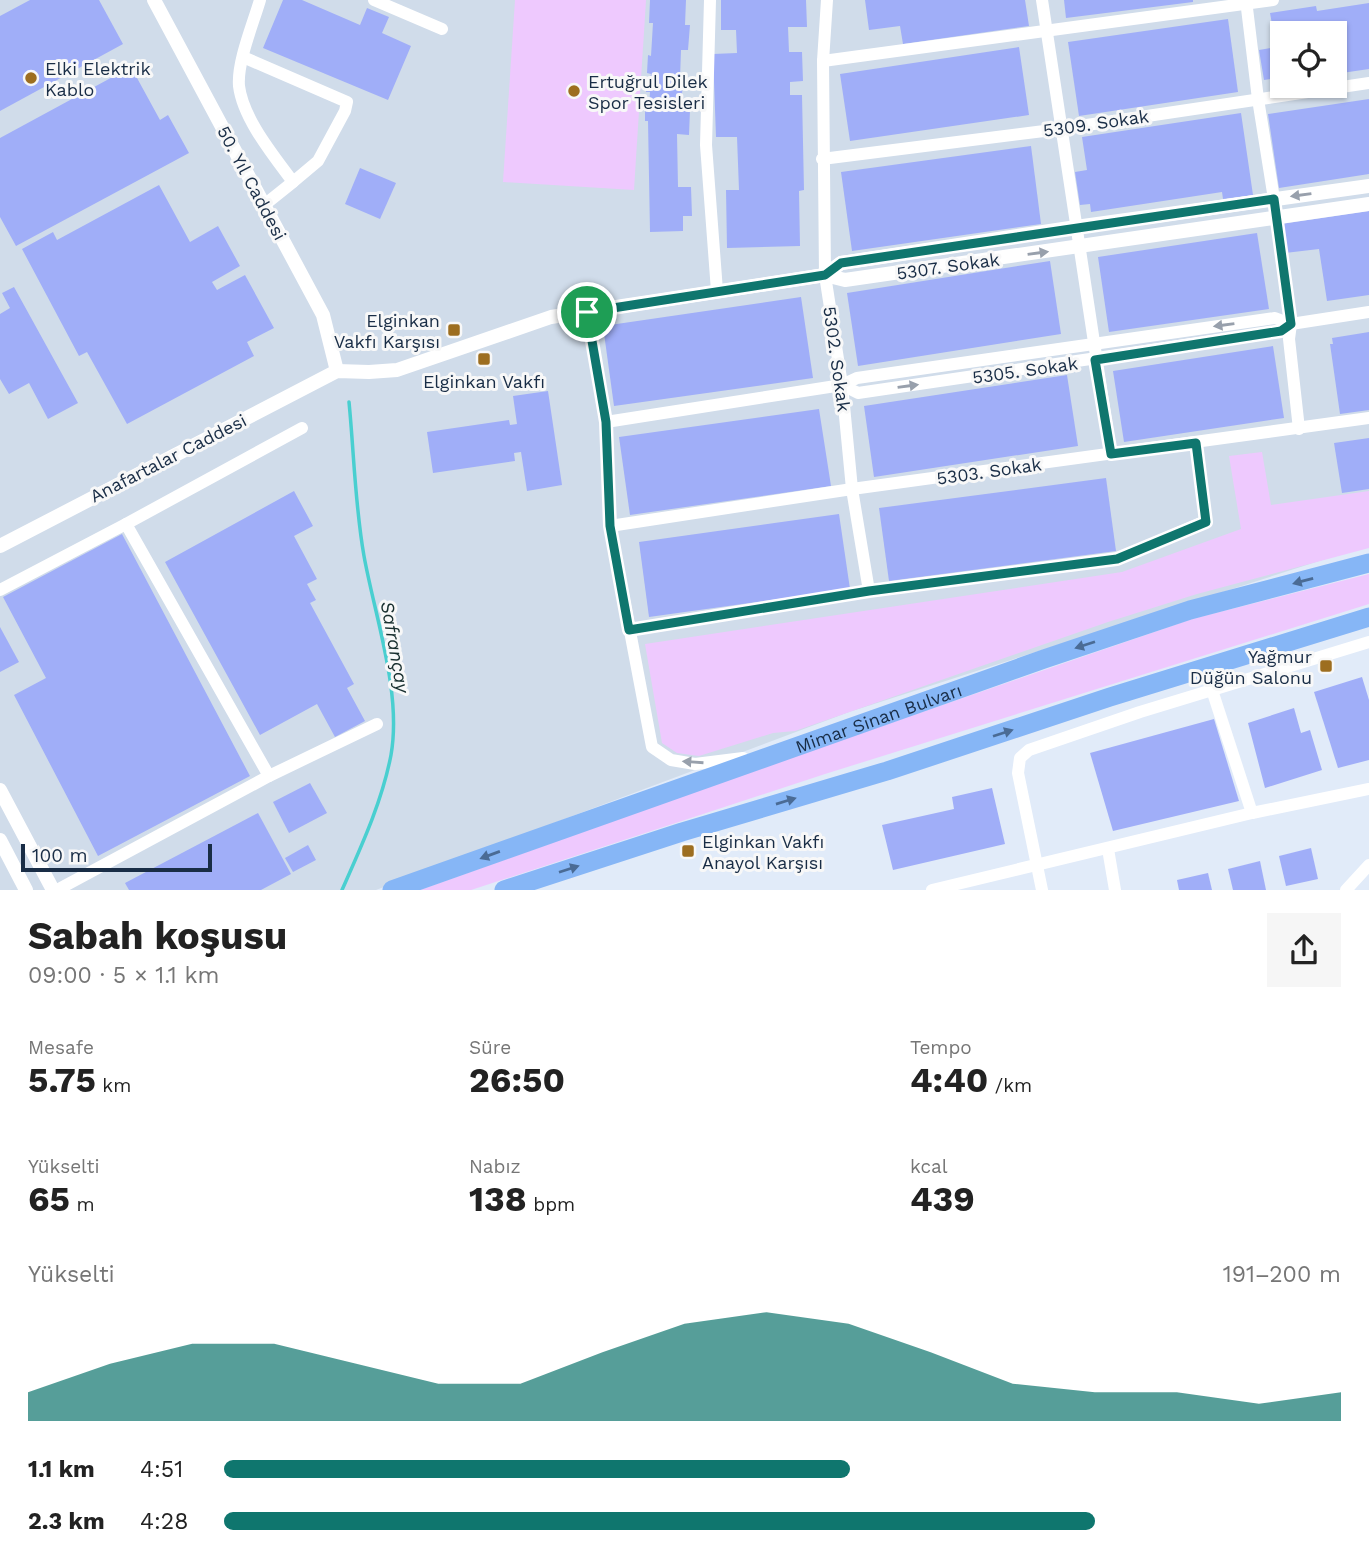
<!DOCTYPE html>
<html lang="tr">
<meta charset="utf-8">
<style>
body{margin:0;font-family:"Work Sans",sans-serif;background:#f6f6f6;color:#222;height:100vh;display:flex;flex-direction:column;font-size:26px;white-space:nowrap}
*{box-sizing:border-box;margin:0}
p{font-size:23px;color:#767676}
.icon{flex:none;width:38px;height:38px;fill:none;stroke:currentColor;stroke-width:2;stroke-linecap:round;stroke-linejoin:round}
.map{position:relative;height:890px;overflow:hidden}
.panel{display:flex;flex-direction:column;background:#fff;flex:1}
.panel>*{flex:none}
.tools{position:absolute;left:1270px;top:21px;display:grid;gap:14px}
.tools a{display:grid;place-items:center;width:77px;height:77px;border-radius:0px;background:#fff;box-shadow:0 2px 5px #0004;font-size:35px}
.scale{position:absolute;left:21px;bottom:18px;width:191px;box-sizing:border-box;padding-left:7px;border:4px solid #192d46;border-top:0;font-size:19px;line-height:24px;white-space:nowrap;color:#192d46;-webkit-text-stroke:5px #f8f8f8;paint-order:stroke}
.pin{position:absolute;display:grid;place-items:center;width:60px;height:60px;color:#fff;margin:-30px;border:4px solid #fff;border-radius:50%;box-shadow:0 2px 7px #0007}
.round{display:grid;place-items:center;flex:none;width:74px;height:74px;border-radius:0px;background:#f6f6f6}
.head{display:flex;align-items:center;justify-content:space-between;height:119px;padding:0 28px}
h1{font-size:38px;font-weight:700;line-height:52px}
.figures{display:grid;grid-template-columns:repeat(3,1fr);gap:10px;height:119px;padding:7px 28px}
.figures div{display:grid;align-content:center}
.figures b{font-size:35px;font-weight:700}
.figures small{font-size:19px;font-weight:400}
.figures p{font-size:19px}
.chart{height:196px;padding:14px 28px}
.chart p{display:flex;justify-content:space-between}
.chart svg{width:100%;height:126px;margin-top:7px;fill:#0f766e;opacity:.7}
ul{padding:0 28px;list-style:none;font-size:23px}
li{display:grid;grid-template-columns:112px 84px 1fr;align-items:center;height:52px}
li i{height:18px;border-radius:9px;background:#0f766e}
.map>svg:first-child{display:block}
.built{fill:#d0dcea;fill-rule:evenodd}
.green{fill:#eec9fe}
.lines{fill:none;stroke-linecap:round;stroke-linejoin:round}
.stream{stroke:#49cfd0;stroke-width:3.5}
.building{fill:#a0aef8}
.minor{stroke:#fff;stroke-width:12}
.tertiary{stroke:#fff;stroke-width:14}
.trunk{stroke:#86b6f6;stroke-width:19}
.oneway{fill:#98a0ac}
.oneway2{fill:#4a6b95}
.route-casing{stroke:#fff;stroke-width:14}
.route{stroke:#0f766e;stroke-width:9}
.poi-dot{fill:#9d6e20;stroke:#f8f8f8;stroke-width:2.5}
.labels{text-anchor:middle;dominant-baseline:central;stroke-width:6;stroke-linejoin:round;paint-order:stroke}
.poi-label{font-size:18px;fill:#192d46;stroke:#f8f8f8;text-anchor:start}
.street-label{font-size:18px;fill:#192d46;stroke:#f8f8f8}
.water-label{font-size:19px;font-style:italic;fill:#182f2f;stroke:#f8f8f8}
</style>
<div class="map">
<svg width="1369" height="890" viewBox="0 0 1369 890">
<rect width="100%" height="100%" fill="#e1ebf9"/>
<path class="built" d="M 0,0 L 1369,0 L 1369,545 L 849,712 L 376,890 L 0,890 ZM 1283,33 L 1335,33 L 1335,86 L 1283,86 Z"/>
<g class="green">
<path d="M 515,0 L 646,0 L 634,190 L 503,182 Z"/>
<path d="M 1262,452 L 1271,505 L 1369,491 L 1369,548 L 1197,594 L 1108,622 L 795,731 L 773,733 L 699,756 L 677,753 L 662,743 L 645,644 L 1122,572 L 1241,529 L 1229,456 Z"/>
<path d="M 1369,574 L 1369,604 L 825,774 L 471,890 L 420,890 L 815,749 L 1192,619 Z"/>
</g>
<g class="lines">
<path class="stream" d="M 342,890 C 361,847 382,802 391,755 C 402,693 375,617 364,556 C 355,506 354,453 349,402"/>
</g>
<g class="building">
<path d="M 30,0 L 99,0 L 123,44 L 0,111 L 0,16 Z"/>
<path d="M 283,0 L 302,0 L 360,25 L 367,8 L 389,17 L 382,33 L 411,46 L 388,100 L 263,48 Z"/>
<path d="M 650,0 L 686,0 L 685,25 L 690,25 L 688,50 L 681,50 L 680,79 L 683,79 L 681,110 L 690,110 L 689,135 L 677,134 L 678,187 L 691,187 L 692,216 L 683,216 L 683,231 L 650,232 L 648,121 L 645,121 L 645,108 L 649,109 L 650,92 L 646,92 L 647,79 L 650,79 L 651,74 L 647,73 L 648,55 L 651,56 L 653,23 L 649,23 Z"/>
<path d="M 721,0 L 806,0 L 807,27 L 788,27 L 789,52 L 802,52 L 803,81 L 790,82 L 790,95 L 802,95 L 804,190 L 799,191 L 800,246 L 727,248 L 726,190 L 739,190 L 737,137 L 716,137 L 713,54 L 737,53 L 736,30 L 721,30 Z"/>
<path d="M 865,0 L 1025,0 L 1029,26 L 903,44 L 900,26 L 869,30 Z"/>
<path d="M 1064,0 L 1193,0 L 1193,2 L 1066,18 Z"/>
<path d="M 1369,3 L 1369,69 L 1335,74 L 1335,33 L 1283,33 L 1283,82 L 1278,83 L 1278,78 L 1264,80 L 1259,50 L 1276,47 L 1270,13 L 1316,6 L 1317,11 Z"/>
<path d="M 1228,19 L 1238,92 L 1079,116 L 1068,42 Z"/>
<path d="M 1019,47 L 1029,115 L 850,141 L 840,74 Z"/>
<path d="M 131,67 L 160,120 L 168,115 L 189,153 L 16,246 L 0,217 L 0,138 Z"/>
<path d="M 1369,99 L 1369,174 L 1279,188 L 1268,114 Z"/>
<path d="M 1241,113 L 1253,195 L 1223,199 L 1222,192 L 1091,212 L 1090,204 L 1080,205 L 1075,172 L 1087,170 L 1082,137 Z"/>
<path d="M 1031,146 L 1041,224 L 852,251 L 841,172 Z"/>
<path d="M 360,168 L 396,183 L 380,219 L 345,204 Z"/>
<path d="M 159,185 L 190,242 L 218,226 L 240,266 L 212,282 L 217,290 L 245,275 L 274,328 L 247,342 L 254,356 L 127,424 L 87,352 L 79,356 L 22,249 L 53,232 L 57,240 Z"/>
<path d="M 1369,211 L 1369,295 L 1327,301 L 1319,249 L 1285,253 L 1281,224 Z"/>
<path d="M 1257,233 L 1269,309 L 1109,332 L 1098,257 Z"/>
<path d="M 1050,261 L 1061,334 L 858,366 L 847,293 Z"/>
<path d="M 14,287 L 78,403 L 48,419 L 29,383 L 9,394 L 0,379 L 0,314 L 10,308 L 2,293 Z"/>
<path d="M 801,297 L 813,378 L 614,406 L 603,326 Z"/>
<path d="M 1369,332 L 1369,410 L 1340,414 L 1330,344 L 1333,344 L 1332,338 Z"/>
<path d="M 1273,346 L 1284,418 L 1124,442 L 1113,371 Z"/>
<path d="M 1067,375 L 1078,446 L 874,477 L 864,406 Z"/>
<path d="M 548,391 L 562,485 L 527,491 L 521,452 L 514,453 L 515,461 L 433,473 L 427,432 L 509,420 L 510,425 L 517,424 L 513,396 Z"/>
<path d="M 819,409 L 831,486 L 630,515 L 619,437 Z"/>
<path d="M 1369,438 L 1369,489 L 1342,493 L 1334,443 Z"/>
<path d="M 1106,478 L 1116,551 L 889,581 L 879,508 Z"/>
<path d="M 294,491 L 313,526 L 294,536 L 317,579 L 307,584 L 316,600 L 310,603 L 354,684 L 347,688 L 365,721 L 335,737 L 317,704 L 260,735 L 165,562 Z"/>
<path d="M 839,514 L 850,589 L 649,617 L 639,542 Z"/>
<path d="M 122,534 L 250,776 L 98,856 L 14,695 L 46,678 L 3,597 Z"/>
<path d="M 0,627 L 19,662 L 0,672 Z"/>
<path d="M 1362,677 L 1369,700 L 1369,760 L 1338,768 L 1314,692 Z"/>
<path d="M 1294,708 L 1301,733 L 1310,730 L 1322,770 L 1265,788 L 1248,723 Z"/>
<path d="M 1214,719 L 1239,801 L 1113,831 L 1090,753 Z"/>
<path d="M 310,783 L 327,813 L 289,833 L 273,802 Z"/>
<path d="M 992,788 L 1005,844 L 893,870 L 882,825 L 954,809 L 952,797 Z"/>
<path d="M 258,813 L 291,874 L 261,890 L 129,890 L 125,883 Z"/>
<path d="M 308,845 L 316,860 L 293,872 L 285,858 Z"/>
<path d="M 1311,848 L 1318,879 L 1286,886 L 1279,856 Z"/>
<path d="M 1260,861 L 1266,890 L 1233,890 L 1228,869 Z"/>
<path d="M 1208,873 L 1212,890 L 1179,890 L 1177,880 Z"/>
</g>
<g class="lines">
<g class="minor">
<path d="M 260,0 C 253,24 237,62 239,86 C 243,119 274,156 293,182 L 263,206"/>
<path d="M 374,0 L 442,29"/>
<path d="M 710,0 L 706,145 L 717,291"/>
<path d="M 827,0 L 823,61 L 825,275 L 842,385 L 852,489 L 869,591"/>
<path d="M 1042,0 L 1111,454"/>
<path d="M 1246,0 L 1258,99 L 1274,199 L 1291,324 L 1289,339 L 1299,429"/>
<path d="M 243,57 L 347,102 L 345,111 L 318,161 L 293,182"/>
<path d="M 823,61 L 1273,0"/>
<path d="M 822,159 L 1060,129 L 1369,83"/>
<path d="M 587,312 L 606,422 L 610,526 L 652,747 L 671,760 L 695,764 L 743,758"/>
<path d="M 842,385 L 858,393 L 1281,331 L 1291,324"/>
<path d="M 606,422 L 842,385 L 857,378 L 1275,318 L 1291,324 L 1369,312"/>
<path d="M 610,526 L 852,489 L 1369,418"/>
<path d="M 0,590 L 126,524"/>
<path d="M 629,630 L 869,591 L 1117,559 L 1206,521 L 1196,443"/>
<path d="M 1212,690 L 1252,813"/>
<path d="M 269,776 L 377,724"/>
<path d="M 1108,849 L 1115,890"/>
<path d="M 57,890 L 269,776 L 126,524 L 302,428"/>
<path d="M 932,890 L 1252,813 L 1369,789"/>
<path d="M 1042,890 L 1018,773 L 1020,758 L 1029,750 L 1140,712 L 1369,642"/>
<path d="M 1346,890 L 1369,865"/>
</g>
<g class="tertiary">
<path d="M 154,0 L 323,315 L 337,371"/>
<path d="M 825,275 L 841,263 L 1076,227 L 1369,186"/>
<path d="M 0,546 L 337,371 L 369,372 L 397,370 L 551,317 L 825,275 L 845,280 L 1369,204"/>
<path d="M 0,790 L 53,890"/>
<path d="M 0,840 L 26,890"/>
</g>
<g class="trunk">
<path id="s1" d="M 392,890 L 1044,659 L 1190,610 L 1369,563"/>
<path d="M 504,890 L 682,832 L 887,771 L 1110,697 L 1369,617"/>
</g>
</g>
<defs><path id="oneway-solid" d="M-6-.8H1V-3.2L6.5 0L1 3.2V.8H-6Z" transform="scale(1.75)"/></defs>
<g class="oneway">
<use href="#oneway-solid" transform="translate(1301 195) rotate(172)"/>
<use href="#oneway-solid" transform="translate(1038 253) rotate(-8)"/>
<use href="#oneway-solid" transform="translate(1224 325) rotate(172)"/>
<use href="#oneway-solid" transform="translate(908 386) rotate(-8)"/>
<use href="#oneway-solid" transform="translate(693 762) rotate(-176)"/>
</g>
<g class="oneway2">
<use href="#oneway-solid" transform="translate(1303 581) rotate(165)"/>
<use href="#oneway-solid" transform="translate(1085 645) rotate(162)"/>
<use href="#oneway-solid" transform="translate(1003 733) rotate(-18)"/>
<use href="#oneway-solid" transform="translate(786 801) rotate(-17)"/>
<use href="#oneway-solid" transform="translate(490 855) rotate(160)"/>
<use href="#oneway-solid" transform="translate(569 869) rotate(-18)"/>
</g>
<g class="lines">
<defs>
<path id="route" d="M 1274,199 L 1291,324 L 1281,331 L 1095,360 L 1111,454 L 1196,443 L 1206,522 L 1117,559 L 869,591 L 629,630 L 610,526 L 606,422 L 587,312 L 825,275 L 841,263 Z"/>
</defs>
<use href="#route" class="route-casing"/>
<use href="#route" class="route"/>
</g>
<g class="poi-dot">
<circle cx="31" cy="78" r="7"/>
<circle cx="574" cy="91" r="7"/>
<rect x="447" y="323" width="14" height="14" rx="3.5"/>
<rect x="477" y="352" width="14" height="14" rx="3.5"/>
<rect x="1319" y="659" width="14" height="14" rx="3.5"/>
<rect x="681" y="844" width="14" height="14" rx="3.5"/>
</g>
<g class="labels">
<g class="poi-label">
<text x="45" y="68">Elki Elektrik<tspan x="45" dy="21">Kablo</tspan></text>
<text x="588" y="81">Ertuğrul Dilek<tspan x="588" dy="21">Spor Tesisleri</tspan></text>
<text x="440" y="320" text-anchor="end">Elginkan<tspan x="440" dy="21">Vakfı Karşısı</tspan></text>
<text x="484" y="381" text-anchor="middle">Elginkan Vakfı</text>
<text x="1312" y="656" text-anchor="end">Yağmur<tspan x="1312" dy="21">Düğün Salonu</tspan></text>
<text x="702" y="841">Elginkan Vakfı<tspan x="702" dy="21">Anayol Karşısı</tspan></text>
</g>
<g class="street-label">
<text transform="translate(1096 123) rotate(-8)">5309. Sokak</text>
<text transform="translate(252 183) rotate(62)">50. Yıl Caddesi</text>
<text transform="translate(948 266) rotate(-8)">5307. Sokak</text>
<text transform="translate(837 359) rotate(82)">5302. Sokak</text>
<text transform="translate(1025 370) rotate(-8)">5305. Sokak</text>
<text transform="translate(168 458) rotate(-27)">Anafartalar Caddesi</text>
<text transform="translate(989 471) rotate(-8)">5303. Sokak</text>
<text stroke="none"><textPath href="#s1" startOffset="516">Mimar Sinan Bulvarı</textPath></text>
</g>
<g class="water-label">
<text transform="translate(395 647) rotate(80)">Safrançay</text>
</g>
</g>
</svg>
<div class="tools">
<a><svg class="icon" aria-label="locate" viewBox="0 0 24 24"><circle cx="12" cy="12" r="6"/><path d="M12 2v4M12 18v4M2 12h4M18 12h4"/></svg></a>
</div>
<div class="scale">100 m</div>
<div class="pin" style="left:587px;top:312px;background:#1e9e55"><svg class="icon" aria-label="arrive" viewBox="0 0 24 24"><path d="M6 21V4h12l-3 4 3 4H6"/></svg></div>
</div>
<section class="panel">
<div class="head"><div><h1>Sabah koşusu</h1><p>09:00 · 5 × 1.1 km</p></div><a class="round"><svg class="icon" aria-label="share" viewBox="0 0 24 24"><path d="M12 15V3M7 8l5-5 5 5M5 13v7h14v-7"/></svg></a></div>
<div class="figures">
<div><p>Mesafe</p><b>5.75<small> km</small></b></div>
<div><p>Süre</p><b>26:50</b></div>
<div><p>Tempo</p><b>4:40<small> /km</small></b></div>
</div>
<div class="figures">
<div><p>Yükselti</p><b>65<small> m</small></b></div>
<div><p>Nabız</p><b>138<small> bpm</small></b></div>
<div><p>kcal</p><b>439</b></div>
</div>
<div class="chart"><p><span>Yükselti</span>191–200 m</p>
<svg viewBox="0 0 160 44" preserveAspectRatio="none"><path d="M0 44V34L10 24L20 17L30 17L40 24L50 31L60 31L70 20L80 10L90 6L100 10L110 20L120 31L130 34L140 34L150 38L160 34V44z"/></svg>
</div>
<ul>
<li><b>1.1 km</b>4:51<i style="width:56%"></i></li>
<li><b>2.3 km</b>4:28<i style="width:78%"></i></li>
</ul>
</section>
